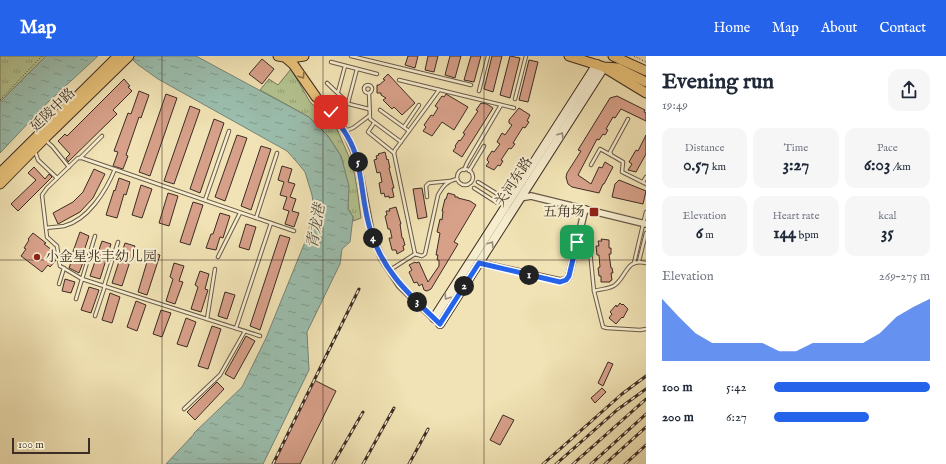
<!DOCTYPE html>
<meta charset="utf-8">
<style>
body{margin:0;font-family:"IM FELL English","Noto Serif SC",serif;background:#f6f6f7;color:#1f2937;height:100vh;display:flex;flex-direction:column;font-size:15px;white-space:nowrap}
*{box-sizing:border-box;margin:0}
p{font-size:13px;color:#747a83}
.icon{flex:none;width:22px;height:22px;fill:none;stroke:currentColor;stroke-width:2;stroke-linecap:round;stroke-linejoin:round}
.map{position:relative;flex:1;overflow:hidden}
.panel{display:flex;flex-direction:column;background:#fff;width:300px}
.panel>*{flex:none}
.scale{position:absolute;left:12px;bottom:10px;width:78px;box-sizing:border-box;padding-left:4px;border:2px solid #3d2d25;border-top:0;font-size:11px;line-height:14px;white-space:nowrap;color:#3d2d25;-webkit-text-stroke:3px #f6edcf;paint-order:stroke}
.pin{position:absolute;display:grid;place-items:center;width:34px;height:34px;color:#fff;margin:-17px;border-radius:8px;box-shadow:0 2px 6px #0006}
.km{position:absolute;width:20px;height:20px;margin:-10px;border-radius:50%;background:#222;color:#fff;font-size:11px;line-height:20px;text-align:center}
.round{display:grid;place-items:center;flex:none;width:42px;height:42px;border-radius:12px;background:#f6f6f7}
.headline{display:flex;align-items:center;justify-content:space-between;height:68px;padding:0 16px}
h1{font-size:22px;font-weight:800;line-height:30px}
.stats{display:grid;grid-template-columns:repeat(3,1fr);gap:6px;height:68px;padding:4px 16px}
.stats div{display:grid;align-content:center;border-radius:10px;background:#f6f6f7;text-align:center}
.stats b{font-size:17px;font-weight:800}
.stats small{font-size:11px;font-weight:400}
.stats p{font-size:11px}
.chart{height:112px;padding:8px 16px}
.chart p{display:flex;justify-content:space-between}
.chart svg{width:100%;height:72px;margin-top:4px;fill:#2563eb;opacity:.7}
ul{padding:0 16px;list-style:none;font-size:13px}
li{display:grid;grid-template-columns:64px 48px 1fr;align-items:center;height:30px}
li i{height:10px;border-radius:5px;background:#2563eb}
header{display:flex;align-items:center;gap:24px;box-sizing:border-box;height:56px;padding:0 20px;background:#2563eb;color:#fff}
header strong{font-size:19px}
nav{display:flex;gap:22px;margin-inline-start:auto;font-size:14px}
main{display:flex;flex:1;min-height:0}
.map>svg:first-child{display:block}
.park{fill:url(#park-tufts);stroke:#78795c}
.water{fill:url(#water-ripples);stroke:#758477}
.building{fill:#d7a089;stroke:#3d2d25}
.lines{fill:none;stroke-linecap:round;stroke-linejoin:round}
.lane-casing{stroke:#6a5a49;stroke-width:4.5}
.street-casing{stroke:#6a5a49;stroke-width:8}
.secondary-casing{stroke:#3d2d25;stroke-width:10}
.primary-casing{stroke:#3d2d25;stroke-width:11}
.path{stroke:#3d2d25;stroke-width:1;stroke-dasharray:1 2;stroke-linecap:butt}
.lane{stroke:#f6edcf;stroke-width:2.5}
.street{stroke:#f6edcf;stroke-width:5.5}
.secondary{stroke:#f6edcf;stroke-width:8}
.primary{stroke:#e8c27a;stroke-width:9}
.rail-casing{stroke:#3d2d25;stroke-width:3}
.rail{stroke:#f6edcf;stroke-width:1.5;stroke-dasharray:4.5;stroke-linecap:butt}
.oneway{stroke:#8a704b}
.oneway2{stroke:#9a8d7a}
.route-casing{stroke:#fff;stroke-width:8}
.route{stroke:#2563eb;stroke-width:5}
.grid{fill:none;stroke:#3d2d25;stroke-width:1;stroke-opacity:0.55}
.poi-dot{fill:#8f2418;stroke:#f6edcf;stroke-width:1.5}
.labels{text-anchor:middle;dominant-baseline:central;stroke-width:4;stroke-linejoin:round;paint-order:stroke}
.street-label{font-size:14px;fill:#3d2d25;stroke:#f6edcf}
.poi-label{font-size:14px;fill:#3d2d25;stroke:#f6edcf;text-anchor:end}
.water-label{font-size:15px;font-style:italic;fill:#545147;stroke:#f6edcf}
</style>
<header>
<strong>Map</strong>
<nav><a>Home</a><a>Map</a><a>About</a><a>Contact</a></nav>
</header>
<main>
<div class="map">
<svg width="646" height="408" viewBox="0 0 646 408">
<defs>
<pattern id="park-tufts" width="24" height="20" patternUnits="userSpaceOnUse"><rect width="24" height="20" fill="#b4c592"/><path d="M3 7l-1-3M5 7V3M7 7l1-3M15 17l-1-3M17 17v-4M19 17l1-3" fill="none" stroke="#94a077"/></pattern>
<pattern id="water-ripples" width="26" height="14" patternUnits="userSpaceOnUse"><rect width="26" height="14" fill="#9bbeae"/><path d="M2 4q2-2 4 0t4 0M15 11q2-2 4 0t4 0" fill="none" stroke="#809b8d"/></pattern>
</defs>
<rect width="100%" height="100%" fill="#f1e3b5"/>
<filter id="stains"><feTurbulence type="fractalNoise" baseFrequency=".005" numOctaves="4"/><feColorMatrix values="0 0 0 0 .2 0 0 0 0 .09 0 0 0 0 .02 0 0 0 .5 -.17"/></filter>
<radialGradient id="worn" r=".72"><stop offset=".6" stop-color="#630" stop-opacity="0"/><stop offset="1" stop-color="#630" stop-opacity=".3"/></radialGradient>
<g class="park">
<path d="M 0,0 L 46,0 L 0,46 Z"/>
<path d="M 291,13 L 310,46 L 336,71 L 353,110 L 357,132 L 361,162 L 353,165 L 353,161 L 348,153 L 348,132 L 341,100 L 328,80 L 309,61 L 260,34 L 269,23 L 278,29 Z"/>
</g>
<g class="water">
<path d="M 46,0 L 98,0 L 47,47 L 0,97 L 0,46 Z"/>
<path d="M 129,0 L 196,0 L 309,61 L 328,80 L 341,100 L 349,130 L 348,153 L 353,161 L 350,186 L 342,193 L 340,208 L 307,276 L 309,314 L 263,408 L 166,408 L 194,378 L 194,377 L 242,331 L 266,282 L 307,181 L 314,152 L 312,139 L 305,116 L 296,105 L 287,95 L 158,23 L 137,8 Z"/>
</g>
<g class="building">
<path d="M 408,0 L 418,0 L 415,12 L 405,9 Z"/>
<path d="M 428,0 L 438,0 L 434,16 L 425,14 Z"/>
<path d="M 450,0 L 461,0 L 455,22 L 445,19 Z"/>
<path d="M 471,0 L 481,0 L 474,26 L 464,24 Z"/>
<path d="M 492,0 L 502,0 L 493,36 L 484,33 Z"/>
<path d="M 510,0 L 520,2 L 510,42 L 500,39 Z"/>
<path d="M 262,3 L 274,13 L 262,28 L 249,18 Z"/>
<path d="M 529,4 L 538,6 L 528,46 L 519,44 Z"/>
<path d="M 388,18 L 415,47 L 402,59 L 394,51 L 392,53 L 383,44 L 386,42 L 381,39 L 381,37 L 377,37 L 377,29 L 379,29 L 385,24 L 383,23 Z"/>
<path d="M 124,23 L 130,30 L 128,31 L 132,35 L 113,54 L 117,58 L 68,106 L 66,102 L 70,98 L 58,85 L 65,78 L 67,80 Z"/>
<path d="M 139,35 L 149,39 L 141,62 L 139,61 L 126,99 L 128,100 L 123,113 L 113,110 L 118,96 L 114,95 L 128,57 L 131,58 Z"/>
<path d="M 166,38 L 177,42 L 150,120 L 139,116 Z"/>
<path d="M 446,38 L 468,51 L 454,74 L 442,66 L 432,80 L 423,75 L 426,71 L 424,69 L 431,59 L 433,60 L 438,52 L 435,50 L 442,40 L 444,41 Z"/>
<path d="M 617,40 L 645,54 L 644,56 L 646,57 L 646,65 L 621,53 L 615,62 L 613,61 L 606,73 L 608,74 L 605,79 L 603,78 L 599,84 L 597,83 L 578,119 L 591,128 L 599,111 L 602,112 L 605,106 L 613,111 L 604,128 L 603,128 L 599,137 L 572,131 L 568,128 L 566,121 L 567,117 L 581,95 L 578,94 L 610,42 Z"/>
<path d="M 481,47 L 487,48 L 493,52 L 462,101 L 453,95 L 456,91 L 455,90 L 459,84 L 460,85 L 465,78 L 463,77 L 478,55 L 476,54 Z"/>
<path d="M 190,50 L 200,54 L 174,128 L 164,125 Z"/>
<path d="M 519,52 L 530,59 L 527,65 L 529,66 L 525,72 L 523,71 L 513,87 L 515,88 L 511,93 L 509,92 L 501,104 L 503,105 L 500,110 L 498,109 L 494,114 L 486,110 L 489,106 L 487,104 L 488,101 L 492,95 L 494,96 L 500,88 L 497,86 L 498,84 L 502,77 L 505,79 L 512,69 L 509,67 L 509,64 Z"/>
<path d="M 214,63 L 224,67 L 200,137 L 190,133 Z"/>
<path d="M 237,79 L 247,82 L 225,145 L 215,141 Z"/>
<path d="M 646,79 L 646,98 L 636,116 L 628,114 L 632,108 L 629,106 L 636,94 L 638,95 Z"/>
<path d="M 261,90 L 271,93 L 251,154 L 241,150 Z"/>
<path d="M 385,96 L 387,104 L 388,103 L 390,112 L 389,112 L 394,132 L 392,132 L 394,141 L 389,142 L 389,140 L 385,141 L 384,137 L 381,138 L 379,127 L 382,126 L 380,116 L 377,117 L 374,104 L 377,103 L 376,100 L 379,99 L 378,98 Z"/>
<path d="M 282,110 L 292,113 L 288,126 L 295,128 L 290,141 L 296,143 L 292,155 L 299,157 L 294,171 L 285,168 L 289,155 L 283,153 L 287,141 L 280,139 L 284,126 L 278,124 Z"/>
<path d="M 34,111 L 45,123 L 49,118 L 52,121 L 18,155 L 11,148 L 36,124 L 28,117 Z"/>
<path d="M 94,113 L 105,118 L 93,142 L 80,156 L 58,168 L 53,157 L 73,146 L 83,136 Z"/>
<path d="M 119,122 L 130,126 L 126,139 L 124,138 L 117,162 L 106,159 L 114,134 L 115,135 Z"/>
<path d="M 619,124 L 646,135 L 643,148 L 612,141 L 615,128 Z"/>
<path d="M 141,129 L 152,133 L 142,162 L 132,159 Z"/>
<path d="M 422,132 L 427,161 L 418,163 L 413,133 Z"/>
<path d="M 168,137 L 178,140 L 169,170 L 159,167 Z"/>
<path d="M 448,137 L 455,139 L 455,141 L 458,141 L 458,142 L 470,145 L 476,149 L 454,186 L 458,188 L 431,233 L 427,235 L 424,234 L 422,228 L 419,230 L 417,226 L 414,227 L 409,216 L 412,214 L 409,209 L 415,206 L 416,207 L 419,206 L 428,226 L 439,210 L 439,204 L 437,204 L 438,199 L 436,199 L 440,177 L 437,176 L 440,163 L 442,164 L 443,155 L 442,155 L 445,143 L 446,143 Z"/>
<path d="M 193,146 L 203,149 L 190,189 L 180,186 Z"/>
<path d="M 396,151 L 401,168 L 400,168 L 402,182 L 403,182 L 405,189 L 403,190 L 404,194 L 397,198 L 396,194 L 392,194 L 389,182 L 392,182 L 390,173 L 388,173 L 385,160 L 387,159 L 386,155 L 390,155 L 389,153 Z"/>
<path d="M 220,157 L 230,160 L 223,182 L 220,181 L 216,194 L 206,192 L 211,178 L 213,178 Z"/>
<path d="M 246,168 L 256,171 L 249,194 L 239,191 Z"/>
<path d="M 80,176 L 89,180 L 81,204 L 84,204 L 79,217 L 69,212 L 73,201 L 71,201 Z"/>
<path d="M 33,177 L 46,187 L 44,188 L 52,194 L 49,197 L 56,202 L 56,204 L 50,211 L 48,209 L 42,216 L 21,200 L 26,193 L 24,192 L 29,184 L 28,183 Z"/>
<path d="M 280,179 L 290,182 L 260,274 L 250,270 Z"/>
<path d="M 601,183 L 609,184 L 609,192 L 611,192 L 611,198 L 609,198 L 611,212 L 612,212 L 613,217 L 611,217 L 612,224 L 610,225 L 610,226 L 601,226 L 601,220 L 599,220 L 598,212 L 600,211 L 599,199 L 597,199 L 596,190 L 599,190 L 598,185 L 602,185 Z"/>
<path d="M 102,185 L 111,188 L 100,223 L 90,220 Z"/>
<path d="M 125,187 L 135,190 L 122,230 L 112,227 Z"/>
<path d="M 150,196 L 160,199 L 147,239 L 138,236 Z"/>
<path d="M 174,207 L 184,210 L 179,225 L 183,226 L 175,248 L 166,245 L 173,223 L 170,221 Z"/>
<path d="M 200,215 L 209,218 L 205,233 L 208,234 L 201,256 L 191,253 L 198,231 L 195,229 Z"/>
<path d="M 65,223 L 75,226 L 71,237 L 62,235 Z"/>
<path d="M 89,231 L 99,234 L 91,257 L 81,254 Z"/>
<path d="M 225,236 L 235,239 L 227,263 L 218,260 Z"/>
<path d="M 110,237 L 120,241 L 112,267 L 102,264 Z"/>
<path d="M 136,245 L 146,249 L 137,275 L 127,271 Z"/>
<path d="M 620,247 L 622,249 L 623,248 L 628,253 L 623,262 L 622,261 L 616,268 L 609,262 L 612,258 L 610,256 L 616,249 L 617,251 Z"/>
<path d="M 161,254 L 171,257 L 162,281 L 153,278 Z"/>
<path d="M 186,262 L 196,266 L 187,291 L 177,288 Z"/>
<path d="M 212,270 L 221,273 L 208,313 L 198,310 Z"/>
<path d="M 246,280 L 255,285 L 234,323 L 225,318 Z"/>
<path d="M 608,306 L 613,308 L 603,330 L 598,327 Z"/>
<path d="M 314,324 L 336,335 L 300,408 L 274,408 Z"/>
<path d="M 217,326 L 224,333 L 195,364 L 187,356 Z"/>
<path d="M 602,332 L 606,336 L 595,347 L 591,342 Z"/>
<path d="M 503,359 L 514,364 L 500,389 L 490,384 Z"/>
</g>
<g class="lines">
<defs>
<g id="lane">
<path d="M 351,0 L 471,29"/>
<path d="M 331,6 L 377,18"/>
<path d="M 399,24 L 514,52"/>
<path d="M 327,27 L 349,48 L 369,53"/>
<circle cx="368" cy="33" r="4"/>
<path d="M 479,35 L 488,0"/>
<path d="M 338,36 L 345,10"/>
<path d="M 369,37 L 370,63 L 401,86"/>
<path d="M 515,43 L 526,0"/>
<path d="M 348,47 L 357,13"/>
<path d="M 380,54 L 409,75"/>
<path d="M 628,63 L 610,96 L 611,99 L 623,106 L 622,116 L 646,128"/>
<path d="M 374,67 L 368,76 L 394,97"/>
<path d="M 404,71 L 419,49"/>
<path d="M 345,75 L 353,72 L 369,60"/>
<path d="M 45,84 L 52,90 L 69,111"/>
<path d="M 35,95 L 38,104 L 57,122"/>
<path d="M 80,102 L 102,80"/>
<path d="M 591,109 L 600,93 L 611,99"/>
<circle cx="465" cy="121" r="8"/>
<path d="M 464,114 L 467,107 L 501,49"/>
<path d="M 469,115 L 484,90"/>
<path d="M 478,126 L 507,144"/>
<path d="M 643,126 L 646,121"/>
<path d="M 474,132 L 499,148 L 505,146"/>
<path d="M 427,141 L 426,130 L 429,127 L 450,125"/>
<path d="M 205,144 L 229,75"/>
<path d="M 256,162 L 277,97"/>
<path d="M 46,172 C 52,171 58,171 64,170 C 88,164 106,135 115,113"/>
<path d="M 590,195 L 594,235 L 603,271 L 607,272 L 640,274 L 646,273"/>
<path d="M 415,198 L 394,97 L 395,94 L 439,34"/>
<path d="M 218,201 L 240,157"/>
<path d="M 639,205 L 646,177"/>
<path d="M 634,207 L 646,156"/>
<path d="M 390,214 L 415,198 L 422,200 L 425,198 L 438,139 C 443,130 447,125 457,123"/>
<path d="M 59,228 L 64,212"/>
<path d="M 104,230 L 118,186"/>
<path d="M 594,235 C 600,233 610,233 615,229 C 627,220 626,202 646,207"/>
<path d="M 76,243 L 95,180"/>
<path d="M 95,260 L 105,230"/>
<path d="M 207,263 L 215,213"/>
<path d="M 236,272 L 271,167"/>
<path d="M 260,280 L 82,223 L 60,210 L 57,190 L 47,181 L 42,139 L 47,132 L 78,102 L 82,102 L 294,175"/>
<path d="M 184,353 L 220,319 L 245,275"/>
</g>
<g id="street">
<path d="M 316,41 L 331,56 L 345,75 L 357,103 L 371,176 L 382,203 L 400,230 L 435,264"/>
<path d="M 520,142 L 531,140 L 646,168"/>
<path d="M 479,207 L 560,225 L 566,224 L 569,220 L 585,153"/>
</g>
<g id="secondary">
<path d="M 434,262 L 597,8"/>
<path d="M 440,268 L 604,11"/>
</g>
<g id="primary">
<path d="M 278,0 L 291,2 L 304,0"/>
<path d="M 569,0 L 604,11 L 618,12 L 646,26"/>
<path d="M 613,0 L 646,15"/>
<path d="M 285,1 L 293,8 L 316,41"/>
<path d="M 605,12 L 646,37"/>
<path d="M 0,117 L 118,0"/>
<path d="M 0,128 L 44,83 L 129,0"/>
</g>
</defs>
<use href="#lane" class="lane-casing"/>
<use href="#street" class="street-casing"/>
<use href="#secondary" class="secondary-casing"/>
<use href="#primary" class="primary-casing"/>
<g class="path">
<path d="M 634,0 L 646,6"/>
<path d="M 0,44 L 42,0"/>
</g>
<use href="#lane" class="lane"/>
<use href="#street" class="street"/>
<use href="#secondary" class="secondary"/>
<use href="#primary" class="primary"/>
<defs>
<g id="rail">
<path d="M 273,408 L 359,233"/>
<path d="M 333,408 L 363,356"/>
<path d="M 363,408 L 394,352"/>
<path d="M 409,408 L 428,373"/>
<path d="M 543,408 L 622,338 L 646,320"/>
<path d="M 556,408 L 617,354 L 646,333"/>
<path d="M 573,408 L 646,343"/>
<path d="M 591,408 L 646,358"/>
<path d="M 605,408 L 646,371"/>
<path d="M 625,408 L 646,389"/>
</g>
</defs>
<use href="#rail" class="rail-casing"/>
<use href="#rail" class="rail"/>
</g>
<defs><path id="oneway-chevron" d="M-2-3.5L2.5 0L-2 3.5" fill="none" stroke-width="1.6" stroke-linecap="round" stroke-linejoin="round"/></defs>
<use class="oneway" href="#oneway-chevron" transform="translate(302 20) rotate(56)"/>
<g class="oneway2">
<use href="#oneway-chevron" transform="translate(561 79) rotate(-58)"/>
<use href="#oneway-chevron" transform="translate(491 188) rotate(-58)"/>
<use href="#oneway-chevron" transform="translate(447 241) rotate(123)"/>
</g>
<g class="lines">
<defs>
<path id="route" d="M 331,56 C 341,70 353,86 357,104 C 363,128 363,153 371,176 C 383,216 411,240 440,268 L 479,207 L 560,226 L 566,224 L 569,220 L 577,186"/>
</defs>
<use href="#route" class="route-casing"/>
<use href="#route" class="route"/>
</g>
<path class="grid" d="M 162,0 L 162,408M 323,0 L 323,408M 484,0 L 484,408M 0,204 L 646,204"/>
<g class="poi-dot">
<rect x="589" y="151" width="10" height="10" rx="2"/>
<circle cx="37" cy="201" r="4"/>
</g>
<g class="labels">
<g class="street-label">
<text transform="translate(53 54) rotate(-44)">延陵中路</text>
<text transform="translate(514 126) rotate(-57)">关河东路</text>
</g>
<g class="poi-label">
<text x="585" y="156">五角场</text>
<text x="45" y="201" text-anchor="start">小金星兆丰幼儿园</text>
</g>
<g class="water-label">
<text transform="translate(316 170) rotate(-80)">青龙港</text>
</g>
</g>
<rect width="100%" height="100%" filter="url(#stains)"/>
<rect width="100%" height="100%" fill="url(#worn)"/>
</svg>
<div class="scale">100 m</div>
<div class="pin" style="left:577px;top:186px;background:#1e9e55"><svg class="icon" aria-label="arrive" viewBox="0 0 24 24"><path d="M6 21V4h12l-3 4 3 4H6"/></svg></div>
<div class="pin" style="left:331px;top:56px;background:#d93025"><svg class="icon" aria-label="check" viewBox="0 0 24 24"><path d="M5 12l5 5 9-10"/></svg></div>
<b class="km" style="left:529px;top:219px">1</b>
<b class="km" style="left:464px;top:230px">2</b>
<b class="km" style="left:417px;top:246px">3</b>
<b class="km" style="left:373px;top:182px">4</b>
<b class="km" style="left:358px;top:106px">5</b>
</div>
<section class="panel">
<div class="headline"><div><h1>Evening run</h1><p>19:49</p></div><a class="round"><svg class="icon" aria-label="share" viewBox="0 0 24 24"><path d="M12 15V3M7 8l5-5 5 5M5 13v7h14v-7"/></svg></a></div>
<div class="stats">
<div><p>Distance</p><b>0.57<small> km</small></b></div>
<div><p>Time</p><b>3:27</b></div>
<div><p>Pace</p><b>6:03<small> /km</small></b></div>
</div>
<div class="stats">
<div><p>Elevation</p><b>6<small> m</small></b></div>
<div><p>Heart rate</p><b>144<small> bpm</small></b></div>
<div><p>kcal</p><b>35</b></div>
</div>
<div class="chart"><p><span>Elevation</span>269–275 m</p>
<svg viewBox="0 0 160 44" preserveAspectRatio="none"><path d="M0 44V6L10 17L20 27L30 33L40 33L50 33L60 33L70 38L80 38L90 33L100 33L110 33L120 33L130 27L140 17L150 11L160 6V44z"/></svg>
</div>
<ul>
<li><b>100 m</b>5:42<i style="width:100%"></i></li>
<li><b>200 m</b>6:27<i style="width:61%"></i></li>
</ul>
</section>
</main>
